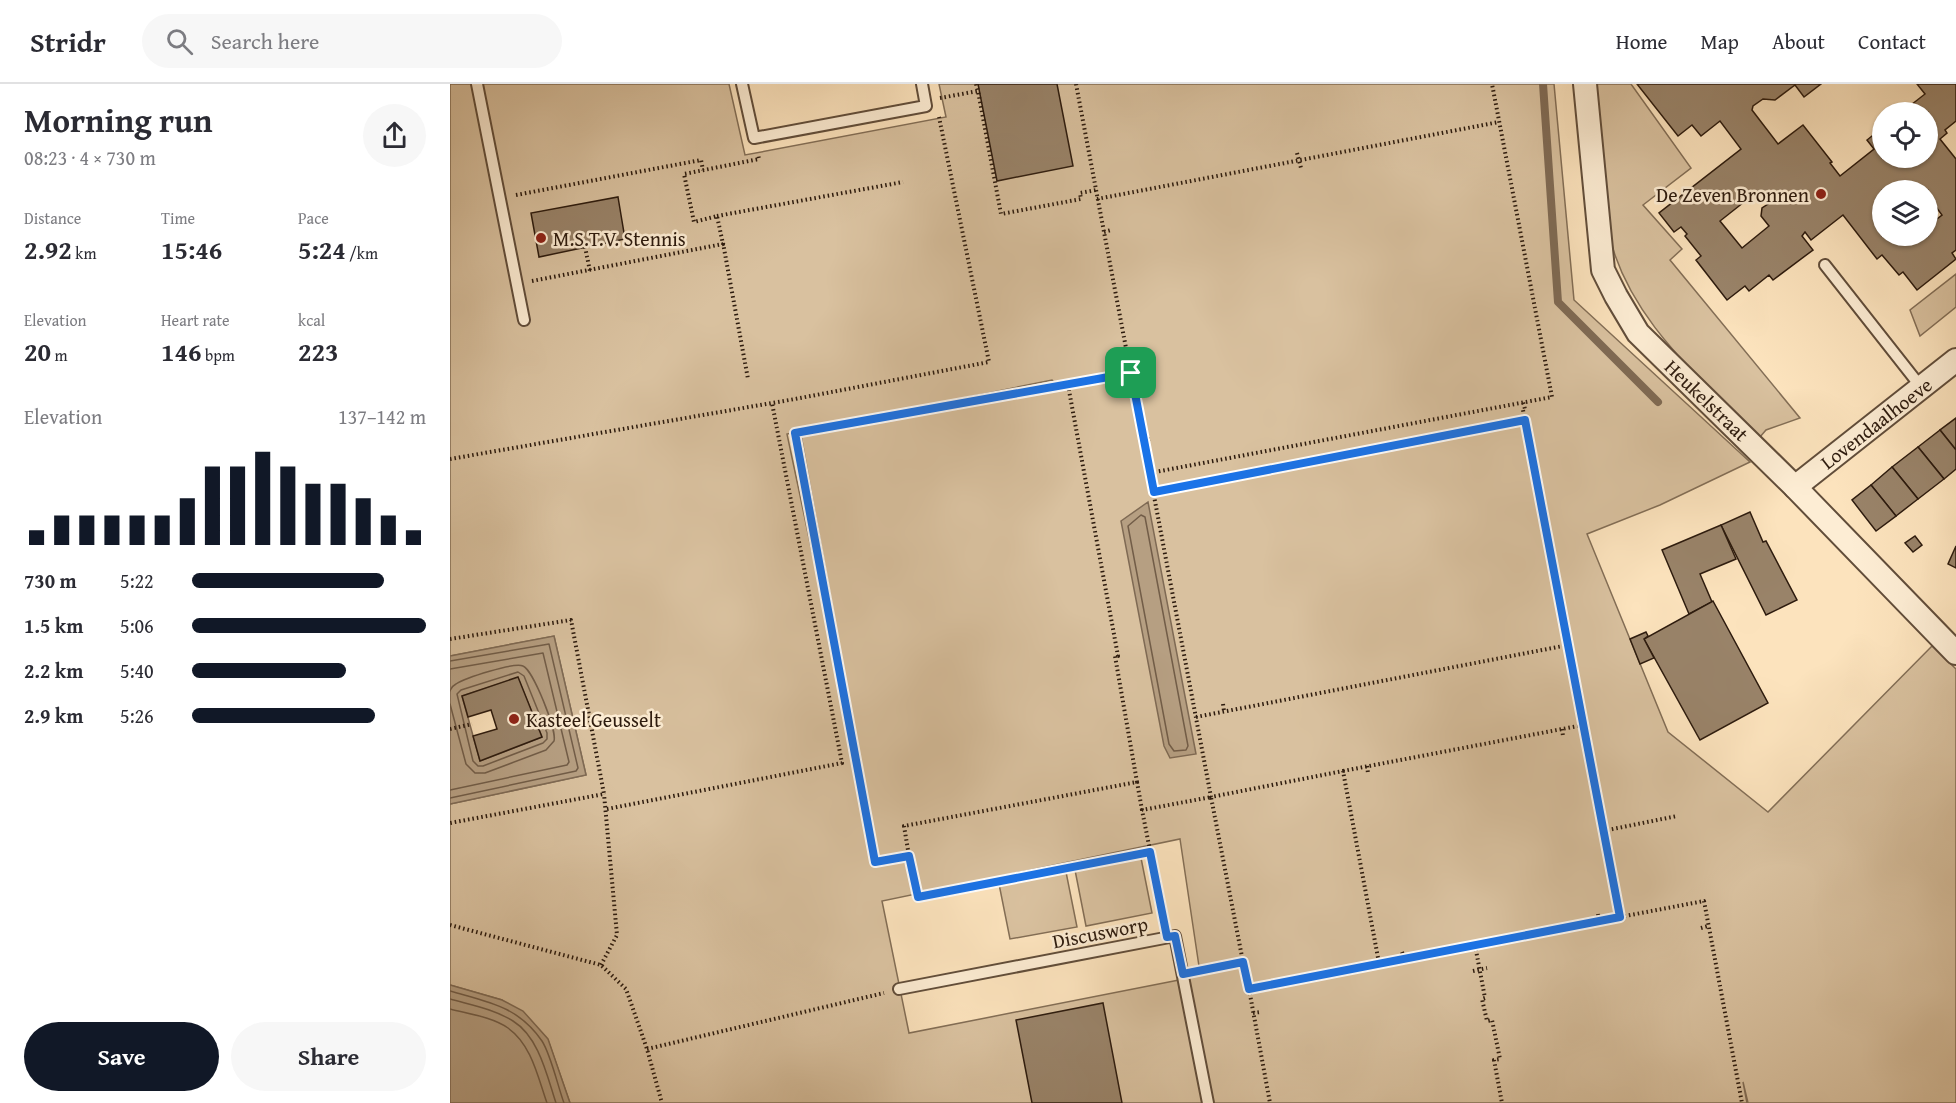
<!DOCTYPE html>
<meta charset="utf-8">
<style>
body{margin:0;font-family:"Gentium Book Plus",serif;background:#f7f7f7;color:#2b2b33;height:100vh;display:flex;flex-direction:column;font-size:22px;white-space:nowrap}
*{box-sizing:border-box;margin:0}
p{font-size:20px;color:#7c7c81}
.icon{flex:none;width:33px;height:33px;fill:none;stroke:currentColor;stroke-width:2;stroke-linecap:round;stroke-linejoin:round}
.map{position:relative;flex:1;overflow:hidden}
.sheet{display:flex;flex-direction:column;background:#fff;width:450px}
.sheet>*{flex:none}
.fabs{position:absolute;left:1422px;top:18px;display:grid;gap:12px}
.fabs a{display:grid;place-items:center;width:66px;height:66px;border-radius:50%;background:#fff;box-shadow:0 2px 4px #0004;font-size:30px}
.pin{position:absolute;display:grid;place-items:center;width:51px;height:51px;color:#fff;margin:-26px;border-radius:12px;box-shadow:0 3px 9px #0006}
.round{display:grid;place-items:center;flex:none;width:63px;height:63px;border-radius:32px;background:#f7f7f7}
.summary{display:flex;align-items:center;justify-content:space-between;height:102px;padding:0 24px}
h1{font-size:33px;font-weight:700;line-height:45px}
.figures{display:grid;grid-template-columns:repeat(3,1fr);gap:9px;height:102px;padding:6px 24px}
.figures div{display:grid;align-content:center}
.figures b{font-size:26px;font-weight:700}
.figures small{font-size:16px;font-weight:400}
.figures p{font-size:16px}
.chart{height:168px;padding:12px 24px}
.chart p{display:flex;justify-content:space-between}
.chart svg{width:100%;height:108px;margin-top:6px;stroke:#111827;stroke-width:6}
.button{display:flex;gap:12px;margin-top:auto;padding:12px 24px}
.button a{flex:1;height:69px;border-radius:36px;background:#111827;color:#fff;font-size:24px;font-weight:700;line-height:69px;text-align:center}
.button a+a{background:#f7f7f7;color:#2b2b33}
ul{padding:0 24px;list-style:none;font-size:20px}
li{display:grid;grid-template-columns:96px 72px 1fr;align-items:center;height:45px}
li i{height:15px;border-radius:8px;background:#111827}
header{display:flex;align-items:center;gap:36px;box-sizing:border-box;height:84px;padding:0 30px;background:#fff;border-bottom:2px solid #e1e1e2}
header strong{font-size:28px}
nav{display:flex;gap:33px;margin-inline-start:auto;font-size:21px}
.search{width:420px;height:54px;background:#f7f7f7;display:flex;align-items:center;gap:15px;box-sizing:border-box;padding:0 21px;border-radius:33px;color:#7c7c81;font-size:22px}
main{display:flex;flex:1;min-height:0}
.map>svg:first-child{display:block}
.green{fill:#d9c19f;stroke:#836e56;stroke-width:1.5;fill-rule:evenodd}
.water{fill:#b69f82;stroke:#7f6a54;stroke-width:1.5;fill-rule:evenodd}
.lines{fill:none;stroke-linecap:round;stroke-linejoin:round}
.shore{stroke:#725d48;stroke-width:1.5}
.stream{stroke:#7f6a54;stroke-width:8}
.building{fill:#998369;stroke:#2d1b0e;stroke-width:1.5;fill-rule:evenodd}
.lane-casing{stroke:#614d3a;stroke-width:14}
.street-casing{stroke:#614d3a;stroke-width:26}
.path{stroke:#2d1b0e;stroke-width:4;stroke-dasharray:1.5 3;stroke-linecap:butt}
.lane{stroke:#fdedd4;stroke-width:10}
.street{stroke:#fdedd4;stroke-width:22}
.route-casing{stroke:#fff;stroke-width:12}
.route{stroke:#1a73e8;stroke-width:8}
.poi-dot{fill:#8f2418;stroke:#fdedd4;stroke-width:2}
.labels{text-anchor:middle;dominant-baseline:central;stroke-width:5;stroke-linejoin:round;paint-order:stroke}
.poi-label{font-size:20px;fill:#2d1b0e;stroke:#fdedd4;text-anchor:start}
.street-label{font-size:20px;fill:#2d1b0e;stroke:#fdedd4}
</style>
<header>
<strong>Stridr</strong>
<div class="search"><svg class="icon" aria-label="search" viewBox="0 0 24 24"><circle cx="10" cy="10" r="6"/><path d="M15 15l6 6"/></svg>Search here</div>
<nav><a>Home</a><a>Map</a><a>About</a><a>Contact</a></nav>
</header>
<main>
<section class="sheet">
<div class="summary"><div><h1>Morning run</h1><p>08:23 · 4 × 730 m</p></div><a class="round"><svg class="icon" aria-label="share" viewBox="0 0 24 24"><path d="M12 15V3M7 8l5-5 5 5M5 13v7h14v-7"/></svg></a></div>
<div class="figures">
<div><p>Distance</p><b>2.92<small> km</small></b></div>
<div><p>Time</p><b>15:46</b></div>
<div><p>Pace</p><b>5:24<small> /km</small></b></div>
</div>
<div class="figures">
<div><p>Elevation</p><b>20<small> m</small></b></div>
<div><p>Heart rate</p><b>146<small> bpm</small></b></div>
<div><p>kcal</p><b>223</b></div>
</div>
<div class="chart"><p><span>Elevation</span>137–142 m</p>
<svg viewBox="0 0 160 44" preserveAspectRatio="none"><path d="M5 44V38M15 44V32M25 44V32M35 44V32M45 44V32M55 44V32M65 44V25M75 44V12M85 44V12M95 44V6M105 44V12M115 44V19M125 44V19M135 44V25M145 44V32M155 44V38"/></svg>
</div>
<ul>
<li><b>730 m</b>5:22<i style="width:82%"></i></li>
<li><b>1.5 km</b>5:06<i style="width:100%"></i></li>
<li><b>2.2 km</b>5:40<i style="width:66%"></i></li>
<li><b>2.9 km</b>5:26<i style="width:78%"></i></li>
</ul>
<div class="button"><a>Save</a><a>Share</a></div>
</section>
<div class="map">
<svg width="1506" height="1019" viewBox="0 0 1506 1019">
<rect width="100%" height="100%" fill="#fce3bd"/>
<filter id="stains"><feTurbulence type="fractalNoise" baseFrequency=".00333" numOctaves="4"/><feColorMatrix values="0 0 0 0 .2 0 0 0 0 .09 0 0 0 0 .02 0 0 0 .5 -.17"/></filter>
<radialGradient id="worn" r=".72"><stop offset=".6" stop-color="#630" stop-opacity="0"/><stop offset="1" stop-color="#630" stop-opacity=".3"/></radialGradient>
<g class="green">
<path d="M 0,0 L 279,0 L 295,71 L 496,33 L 489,0 L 1104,0 L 1124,216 L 1300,378 L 1210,421 L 1137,450 L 1218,648 L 1318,728 L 1482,562 L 1506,585 L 1506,1019 L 1298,1019 L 1293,998 L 1297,1019 L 120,1019 L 98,956 L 52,916 L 0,901 L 0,720 L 136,691 L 104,552 L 0,572 ZM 602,296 L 609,304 L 351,351 L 384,533 L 362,468 L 337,350 ZM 730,755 L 750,889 L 734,895 L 459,949 L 432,817 Z"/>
<path d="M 1145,0 L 1181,0 L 1241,84 L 1193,121 L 1232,165 L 1220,176 L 1350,334 L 1316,346 L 1310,353 C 1247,291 1172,230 1156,137 C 1153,122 1154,106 1152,91 C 1150,61 1147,30 1145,0 Z"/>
<path d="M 1506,190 L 1506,223 L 1470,252 L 1460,226 Z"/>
<path d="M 691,774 L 702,829 L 636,842 L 625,786 Z"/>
<path d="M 616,788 L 627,843 L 560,855 L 549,800 Z"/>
</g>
<g class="water">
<path d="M 698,418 L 746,670 L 720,674 L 714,662 L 671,437 Z"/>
<path d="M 104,552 L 136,691 L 0,720 L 0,572 ZM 68,594 L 92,653 L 30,677 L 12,612 Z"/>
<path d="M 0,901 L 52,916 L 73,927 L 98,955 L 120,1019 L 0,1019 Z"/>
</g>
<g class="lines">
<g class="shore">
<path d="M 691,431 L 695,433 L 738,662 L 736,666 L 724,667 L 719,660 L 678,442 Z"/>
<path d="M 0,577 L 99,560 L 128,684 L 126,687 L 0,714"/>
<path d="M 0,585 L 93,569 L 119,678 L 117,681 L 0,706"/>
<path d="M 68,588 L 74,592 L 97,649 L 97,655 L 93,659 L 33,682 L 28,682 L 23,677 L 7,610 L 11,606 Z"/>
<path d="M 0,607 C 2,603 2,602 6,600 C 15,594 64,578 73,582 C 83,586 107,646 104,657 L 96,666 L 35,689 L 25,689 L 16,680 L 0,620"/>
<path d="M 0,907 C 38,918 68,922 92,957 C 101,971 108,1003 114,1019"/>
<path d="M 0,915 C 21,921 44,925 63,937 C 89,953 97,992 106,1019"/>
<path d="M 0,925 C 19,930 42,933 58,944 C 82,961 88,994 97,1019"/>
</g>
<path class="stream" d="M 1093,0 L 1108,218 L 1208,318"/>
</g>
<g class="building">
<path d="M 528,0 L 607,0 L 623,82 L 547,97 Z"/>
<path d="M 1187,0 L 1371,0 L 1354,13 L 1345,1 L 1325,16 L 1313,15 L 1303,22 L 1302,26 L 1328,60 L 1353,41 L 1382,78 L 1380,79 L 1390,92 L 1424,65 L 1417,56 L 1432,44 L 1432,74 L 1478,74 L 1478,28 L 1452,28 L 1475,10 L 1467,0 L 1506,0 L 1506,37 L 1495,46 L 1497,49 L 1490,55 L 1506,75 L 1506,166 L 1502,169 L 1506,175 L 1467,206 L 1453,188 L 1449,191 L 1432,171 L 1427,175 L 1393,131 L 1361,156 L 1355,148 L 1352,152 L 1363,166 L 1323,196 L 1319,191 L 1299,207 L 1295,202 L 1277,216 L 1246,176 L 1251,172 L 1235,152 L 1237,150 L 1231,143 L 1224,148 L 1209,129 L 1291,65 L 1270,37 L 1251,52 L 1242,41 L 1228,52 ZM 1471,103 L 1473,106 L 1478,106 L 1478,112 L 1492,131 L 1478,142 L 1478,152 L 1432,152 L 1432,106 L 1448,105 L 1466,106 ZM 1308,107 L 1318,120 L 1312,124 L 1311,132 L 1319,142 L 1292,164 L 1270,137 Z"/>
<path d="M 168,113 L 175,155 L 89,173 L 81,129 Z"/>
<path d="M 1506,334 L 1506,366 L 1490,346 Z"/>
<path d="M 1490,346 L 1506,366 L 1506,385 L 1494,395 L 1468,363 Z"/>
<path d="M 1468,363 L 1494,395 L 1468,415 L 1442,383 Z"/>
<path d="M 1442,383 L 1468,415 L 1446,432 L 1421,401 Z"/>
<path d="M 1421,401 L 1446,432 L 1426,447 L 1402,416 Z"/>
<path d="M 1300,428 L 1313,458 L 1316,457 L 1347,516 L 1316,531 L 1271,441 Z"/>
<path d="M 1271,441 L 1286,475 L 1250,490 L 1262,518 L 1239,530 L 1212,466 Z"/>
<path d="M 1465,452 L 1472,461 L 1463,468 L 1455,459 Z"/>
<path d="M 1506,462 L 1506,484 L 1498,480 Z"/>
<path d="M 1263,517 L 1318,619 L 1250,656 L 1194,555 Z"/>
<path d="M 1196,548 L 1198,552 L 1194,555 L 1204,574 L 1190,580 L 1180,555 Z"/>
<path d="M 68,593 L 92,653 L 30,677 L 23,652 L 47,645 L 41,626 L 18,633 L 12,612 Z"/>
<path d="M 653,919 L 672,1019 L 582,1019 L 566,936 Z"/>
</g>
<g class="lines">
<defs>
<g id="lane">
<path d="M 27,0 L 74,236"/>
<path d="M 292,0 L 304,54 L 476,22 L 472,0"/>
<path d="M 1375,181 L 1471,303"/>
<path d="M 449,905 L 725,852 L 758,1019"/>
</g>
<g id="street">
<path d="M 1135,0 L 1153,186 L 1166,212 L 1188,249 L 1345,403 L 1506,569"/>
<path d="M 1345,403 L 1506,276"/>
</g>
</defs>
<use href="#lane" class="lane-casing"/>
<use href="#street" class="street-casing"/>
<g class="path">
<path d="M 526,0 L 528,7"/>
<path d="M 626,0 L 761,713 L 893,687 L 929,879"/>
<path d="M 490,14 L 528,7 L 551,130 L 631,115 L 630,109 L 646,106"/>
<path d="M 847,69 L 851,84"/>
<path d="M 66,111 L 251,76 L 253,86"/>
<path d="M 647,115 L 1049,38"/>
<path d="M 267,132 L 453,98"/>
<path d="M 654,148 L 661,146"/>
<path d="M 273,159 L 298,295"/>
<path d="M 135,163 L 140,187"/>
<path d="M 82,197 L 273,160 L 267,132 L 244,138 L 234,90 L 309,75 L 308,70"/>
<path d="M 618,301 L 668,572 L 665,572 L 687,698 L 454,742 L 459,772 L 425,778 L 345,349 L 681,289"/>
<path d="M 694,356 L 700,355"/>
<path d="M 0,375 L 345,315 L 539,278 L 489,33"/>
<path d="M 700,389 L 1102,313 L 1042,0"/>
<path d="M 703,408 L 1075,336"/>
<path d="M 0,555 L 121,536 L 154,710 L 0,739"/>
<path d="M 773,620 L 774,627"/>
<path d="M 746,633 L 1118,561 L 1073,326 L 1075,325 L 1073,318"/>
<path d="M 0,645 L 22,640"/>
<path d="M 1112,645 L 1113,652"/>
<path d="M 917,682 L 918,689"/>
<path d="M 893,687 L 1133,641"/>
<path d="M 687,698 L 692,726"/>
<path d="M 157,725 L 392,679 L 322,319"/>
<path d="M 1153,747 L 1227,732"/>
<path d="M 459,772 L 468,812 L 700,768"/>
<path d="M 1148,830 L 1149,837"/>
<path d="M 1170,833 L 1254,817 L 1292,1019"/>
<path d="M 714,837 L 692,726 L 761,713 L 793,878 L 749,887"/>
<path d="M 0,841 L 151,881 L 176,905 L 197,965 L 212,1019"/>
<path d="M 1251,844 L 1258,842"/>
<path d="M 1025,861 L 1035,914 L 1032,915 L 1037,937 L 1042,936 L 1050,975 L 1044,976 L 1052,1019"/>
<path d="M 952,868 L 954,874"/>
<path d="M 793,878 L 799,905 L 1170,833 L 1118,561"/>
<path d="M 151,881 L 167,851 L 154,710"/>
<path d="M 1023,887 L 1037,884"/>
<path d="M 799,905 L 820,1019"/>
<path d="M 803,929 L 810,928"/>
<path d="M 197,965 L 434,909"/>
</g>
<use href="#lane" class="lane"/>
<use href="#street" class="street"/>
</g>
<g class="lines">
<defs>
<path id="route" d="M 681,289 L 704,408 L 1075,336 L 1170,833 L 799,905 L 793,878 L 733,890 L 725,852 L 717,853 L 700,768 L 468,813 L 459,772 L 425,778 L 345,349 Z"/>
</defs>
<use href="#route" class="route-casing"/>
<use href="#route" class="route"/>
</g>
<g class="poi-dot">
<circle cx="1371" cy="110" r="6"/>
<circle cx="91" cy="154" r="6"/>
<circle cx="64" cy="635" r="6"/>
</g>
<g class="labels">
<g class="poi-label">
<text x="1359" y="110" text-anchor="end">De Zeven Bronnen</text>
<text x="103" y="154">M.S.T.V. Stennis</text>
<text x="76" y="635">Kasteel Geusselt</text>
</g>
<g class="street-label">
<text transform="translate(1257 316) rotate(44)">Heukelstraat</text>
<text transform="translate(1426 339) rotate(-38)">Lovendaalhoeve</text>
<text transform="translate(650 848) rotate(-11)">Discusworp</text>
</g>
</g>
<rect width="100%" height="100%" filter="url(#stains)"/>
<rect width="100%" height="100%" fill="url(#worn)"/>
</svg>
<div class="fabs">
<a><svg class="icon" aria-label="locate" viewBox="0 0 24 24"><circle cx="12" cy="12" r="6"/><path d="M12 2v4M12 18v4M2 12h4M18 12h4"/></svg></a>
<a><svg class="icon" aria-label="layers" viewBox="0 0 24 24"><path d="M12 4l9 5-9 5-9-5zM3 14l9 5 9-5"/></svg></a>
</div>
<div class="pin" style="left:681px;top:289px;background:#1e9e55"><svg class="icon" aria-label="arrive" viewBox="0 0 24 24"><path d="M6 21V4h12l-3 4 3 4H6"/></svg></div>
</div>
</main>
